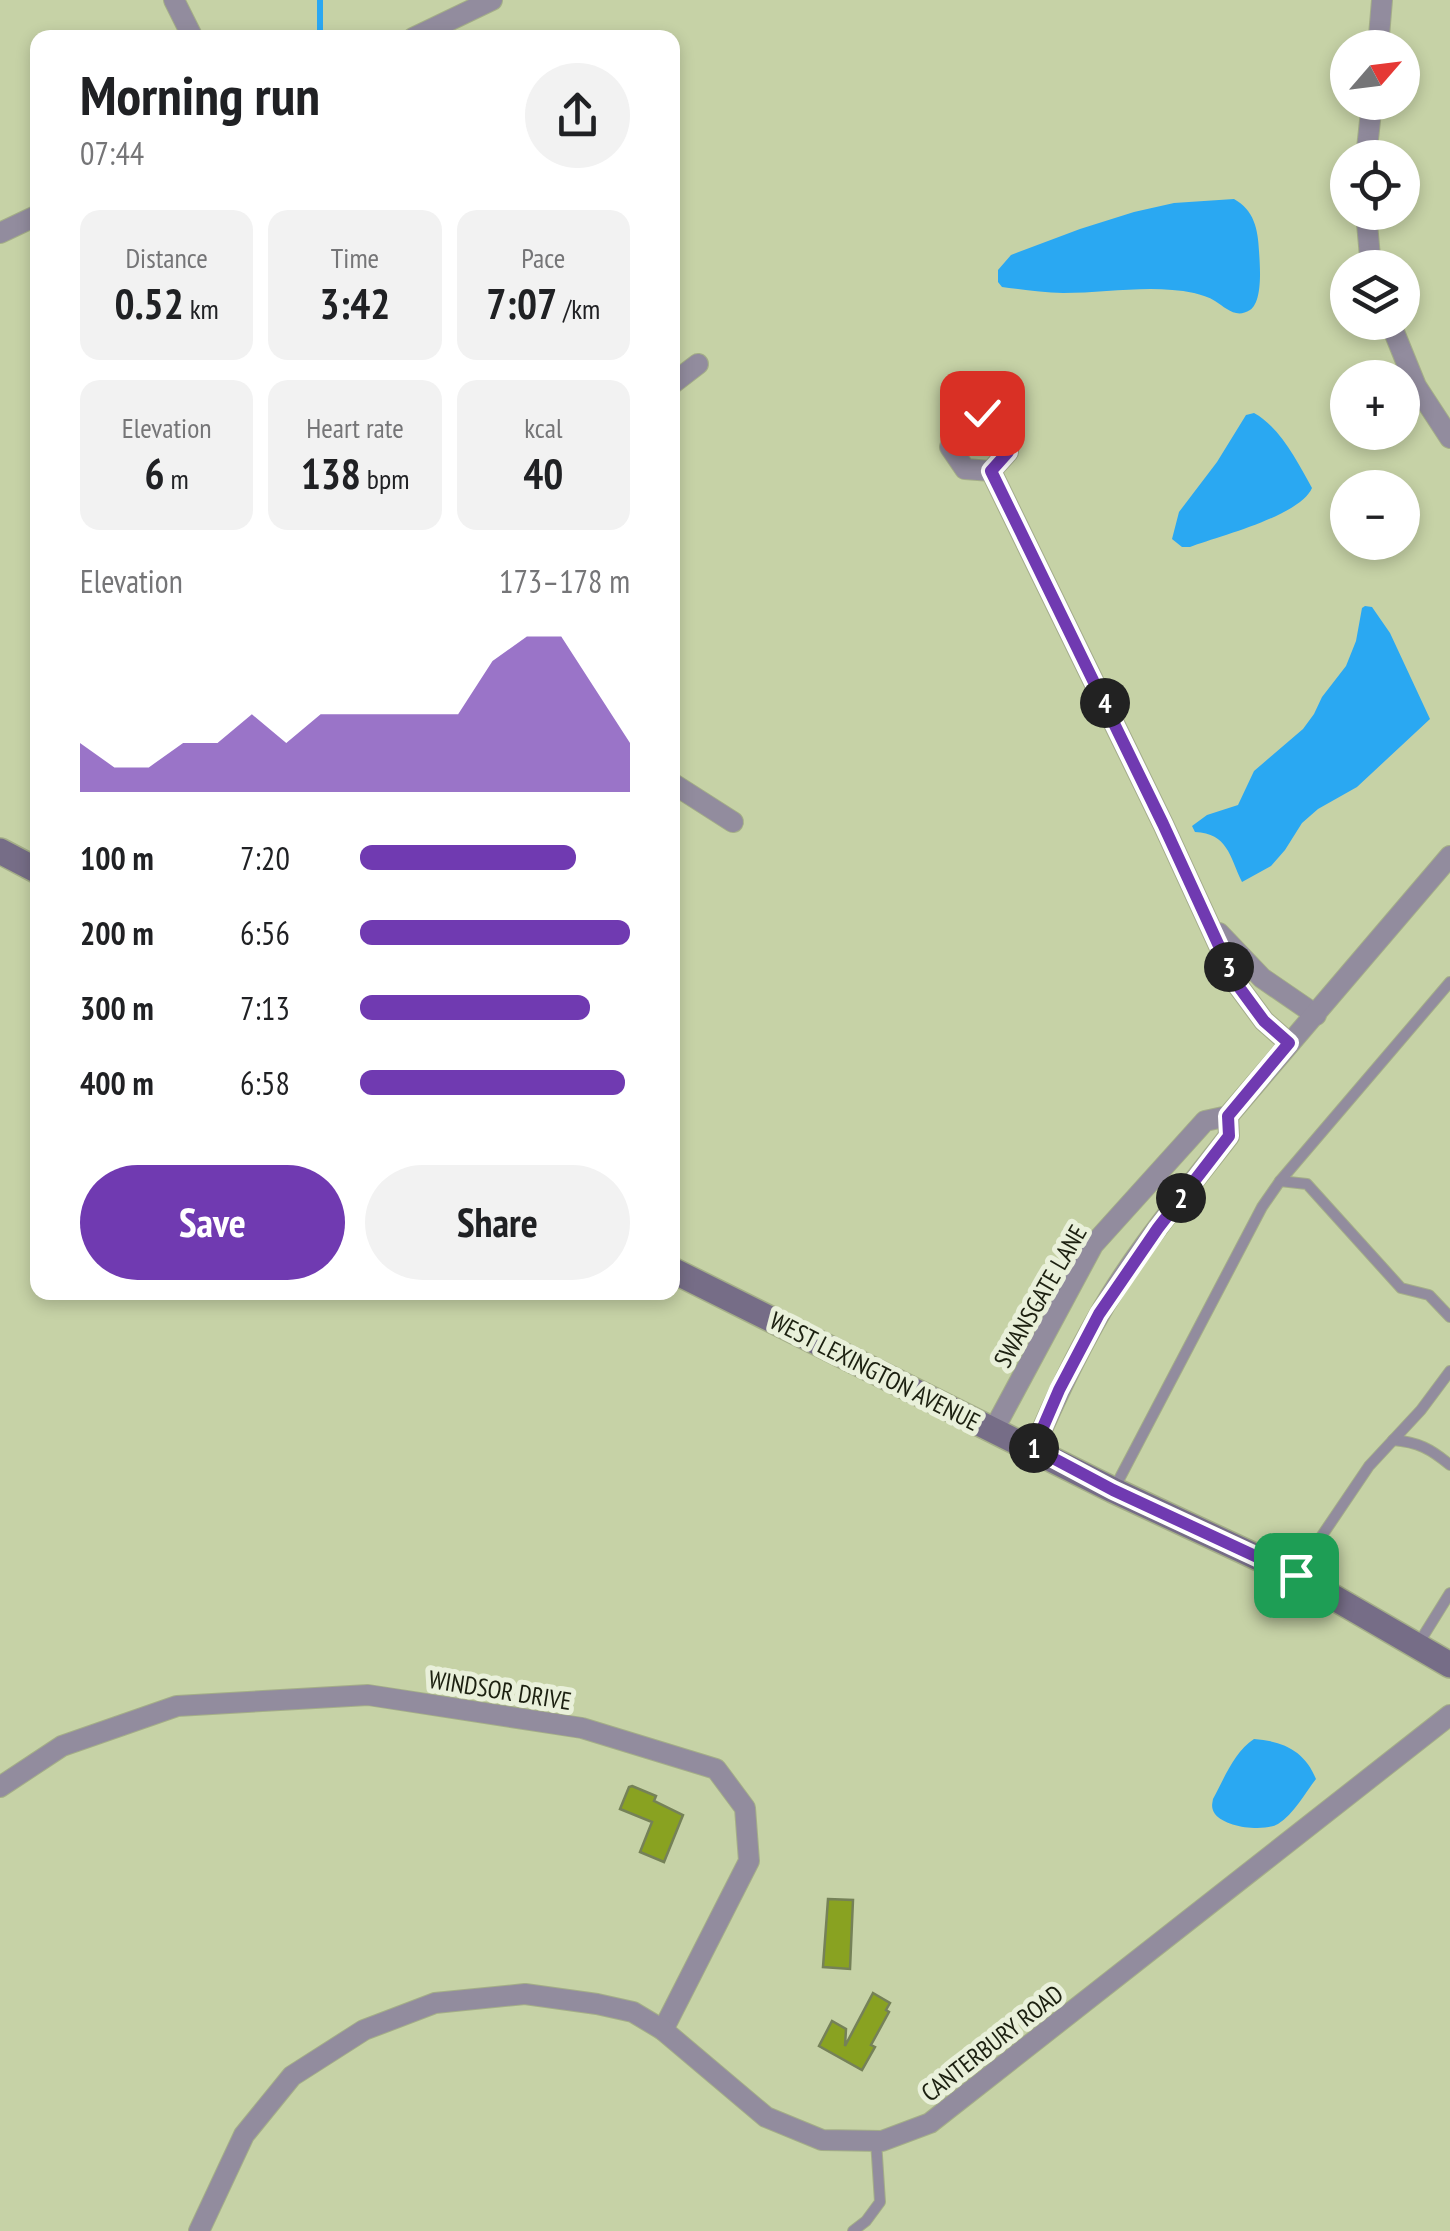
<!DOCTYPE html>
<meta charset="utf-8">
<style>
body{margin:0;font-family:"PT Sans Narrow",sans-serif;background:#f2f2f2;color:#202124;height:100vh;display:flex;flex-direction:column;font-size:38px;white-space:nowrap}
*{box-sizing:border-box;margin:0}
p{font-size:32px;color:#757577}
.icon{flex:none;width:55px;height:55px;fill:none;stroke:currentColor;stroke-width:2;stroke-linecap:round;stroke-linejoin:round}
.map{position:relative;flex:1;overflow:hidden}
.details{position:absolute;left:30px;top:30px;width:650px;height:1270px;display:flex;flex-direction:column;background:#fff;border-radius:20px;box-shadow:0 5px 15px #0003}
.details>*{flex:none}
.needle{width:65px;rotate:62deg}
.controls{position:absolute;left:1330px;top:30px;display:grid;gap:20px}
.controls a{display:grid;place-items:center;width:90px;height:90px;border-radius:50%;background:#fff;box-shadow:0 5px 15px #0003;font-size:50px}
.pin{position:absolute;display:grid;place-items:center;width:85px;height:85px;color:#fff;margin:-42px;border-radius:20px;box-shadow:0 5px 15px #0006}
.km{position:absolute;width:50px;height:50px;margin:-25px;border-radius:50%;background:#222;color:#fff;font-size:28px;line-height:50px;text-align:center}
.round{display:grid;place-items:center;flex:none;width:105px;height:105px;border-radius:52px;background:#f2f2f2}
.head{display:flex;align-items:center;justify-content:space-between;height:170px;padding:0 50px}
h1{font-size:55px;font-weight:600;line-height:75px}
.figures{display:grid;grid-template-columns:repeat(3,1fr);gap:15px;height:170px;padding:10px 50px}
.figures div{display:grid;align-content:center;border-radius:20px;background:#f2f2f2;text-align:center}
.figures b{font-size:42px;font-weight:600}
.figures small{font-size:28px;font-weight:400}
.figures p{font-size:28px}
.chart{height:280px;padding:20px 50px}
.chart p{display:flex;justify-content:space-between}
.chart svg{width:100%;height:180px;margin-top:10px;fill:#703ab1;opacity:.7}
.primary-button{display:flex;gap:20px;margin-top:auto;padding:20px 50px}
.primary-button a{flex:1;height:115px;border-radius:60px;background:#703ab1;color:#fff;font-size:40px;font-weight:600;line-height:115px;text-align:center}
.primary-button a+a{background:#f2f2f2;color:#202124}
ul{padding:0 50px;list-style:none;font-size:32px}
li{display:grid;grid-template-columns:160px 120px 1fr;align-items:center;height:75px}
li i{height:25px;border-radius:12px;background:#703ab1}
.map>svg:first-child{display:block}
.water{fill:#2aa8f2}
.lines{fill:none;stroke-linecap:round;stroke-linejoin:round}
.stream{stroke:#2aa8f2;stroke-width:6}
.building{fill:#89a221;stroke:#758158;stroke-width:2.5}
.lane-casing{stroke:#a4ae88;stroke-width:12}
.street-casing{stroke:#a4ae88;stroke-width:22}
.secondary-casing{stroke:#a4ae88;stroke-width:28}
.lane{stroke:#928c9e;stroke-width:10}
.street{stroke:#928c9e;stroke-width:20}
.secondary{stroke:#766d87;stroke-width:25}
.route-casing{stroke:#fff;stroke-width:20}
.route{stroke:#703ab1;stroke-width:12}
.labels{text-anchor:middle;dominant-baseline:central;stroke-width:10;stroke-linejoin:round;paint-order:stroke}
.street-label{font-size:25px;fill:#1c2010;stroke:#e9f0da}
</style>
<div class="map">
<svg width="1450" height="2231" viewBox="0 0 1450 2231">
<rect width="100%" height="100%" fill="#c6d2a6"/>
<g class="water">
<path d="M 1234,199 C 1254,210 1258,229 1259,251 C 1260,266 1263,301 1250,310 C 1236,319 1226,308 1215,301 C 1209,297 1201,295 1194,293 C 1151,284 1106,293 1063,293 C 1045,293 1027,290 1009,288 L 1002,287 L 998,282 L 998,270 L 1011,255 L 1080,229 L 1134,212 L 1174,203 Z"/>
<path d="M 1254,413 C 1280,427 1298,463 1312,488 C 1300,516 1219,536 1190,547 L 1182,547 L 1172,539 L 1179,512 L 1217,462 L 1246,415 Z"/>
<path d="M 1365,606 L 1372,607 L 1390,633 L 1430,719 L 1357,787 L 1318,809 L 1302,823 L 1285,850 L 1271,866 L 1242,882 C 1229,855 1228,834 1195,832 L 1192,826 L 1207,815 L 1238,805 L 1254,771 L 1303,729 L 1314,714 L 1322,697 L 1346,666 L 1356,641 L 1362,608 Z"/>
<path d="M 1254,1739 C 1283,1741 1305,1751 1316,1779 C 1305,1793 1294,1814 1278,1824 C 1264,1832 1226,1828 1215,1814 C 1211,1808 1212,1805 1213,1799 C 1224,1779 1234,1752 1254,1739 Z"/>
</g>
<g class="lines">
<path class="stream" d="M 320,38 L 320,0"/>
</g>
<g class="building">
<path d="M 632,1786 L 656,1796 L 654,1801 L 683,1815 L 664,1862 L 640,1852 L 652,1822 L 620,1809 L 629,1787 Z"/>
<path d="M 828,1899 L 853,1900 L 850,1969 L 823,1967 Z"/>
<path d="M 873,1993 L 890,2003 L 886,2010 L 889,2012 L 871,2045 L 875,2047 L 862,2070 L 819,2046 L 832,2021 L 846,2029 L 845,2046 Z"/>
</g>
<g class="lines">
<defs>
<g id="lane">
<path d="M 1280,1181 L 1307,1184 L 1401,1288 L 1429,1295 L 1450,1317"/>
<path d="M 1393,1440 C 1418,1442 1431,1449 1450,1465"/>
<path d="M 1114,1489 L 1262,1207 L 1280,1181 L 1450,982"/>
<path d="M 1296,1574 L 1369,1466 L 1421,1410 L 1450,1371"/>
<path d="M 1417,1646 L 1450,1593"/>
<path d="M 853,2231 L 866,2221 L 880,2202 L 876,2141"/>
</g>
<g id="street">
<path d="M 174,0 L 193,38"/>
<path d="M 413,38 L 492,0"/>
<path d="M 1378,48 L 1382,0"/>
<path d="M 1366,158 L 1372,102"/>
<path d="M 1366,212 L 1371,268"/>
<path d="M 0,233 L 38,215"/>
<path d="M 1390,322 L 1416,386 L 1450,438"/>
<path d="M 672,384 L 698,364"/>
<path d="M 982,413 L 1005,426 L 1008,452 L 991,471 L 965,469 L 950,447 L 958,422 Z"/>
<path d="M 991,471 L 1163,824 L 1236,983 L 1264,1021 L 1289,1043"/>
<path d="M 672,783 L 733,822"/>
<path d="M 1219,933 L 1262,978 L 1316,1015"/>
<path d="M 993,1431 L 1093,1245 L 1205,1121 L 1228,1116 L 1450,856"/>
<path d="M 1034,1448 C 1053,1404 1074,1359 1098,1317 C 1133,1254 1185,1193 1229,1136 L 1228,1116"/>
<path d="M 0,1787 L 62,1746 L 177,1706 L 368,1695 L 582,1728 L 716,1769 L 745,1808 L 749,1861 L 663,2030"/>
<path d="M 199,2231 L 244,2135 L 292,2076 L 364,2030 L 435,2003 L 525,1994 L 597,2004 L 633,2012 L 663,2030 L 766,2117 L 822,2140 L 882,2141 L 930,2123 L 1450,1715"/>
</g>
<g id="secondary">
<path d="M 0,851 L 38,871"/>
<path d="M 672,1270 L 1113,1490 L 1295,1575 L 1450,1665"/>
</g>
</defs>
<use href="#lane" class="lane-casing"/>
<use href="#street" class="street-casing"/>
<use href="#secondary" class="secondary-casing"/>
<use href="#lane" class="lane"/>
<use href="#street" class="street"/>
<use href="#secondary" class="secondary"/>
</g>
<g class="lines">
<defs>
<path id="route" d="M 982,413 L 1004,426 L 1008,452 L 991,471 L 1163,824 L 1236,983 L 1264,1021 L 1289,1043 L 1228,1116 L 1229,1136 L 1158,1228 L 1099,1314 L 1059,1390 L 1034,1448 L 1113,1490 L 1296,1575"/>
</defs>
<use href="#route" class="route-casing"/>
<use href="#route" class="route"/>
</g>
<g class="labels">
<g class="street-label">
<text transform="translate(1040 1296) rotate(-60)">SWANSGATE LANE</text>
<text transform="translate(875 1371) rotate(27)">WEST LEXINGTON AVENUE</text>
<text transform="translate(500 1690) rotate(9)">WINDSOR DRIVE</text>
<text transform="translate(992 2043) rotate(-38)">CANTERBURY ROAD</text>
</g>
</g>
</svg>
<div class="controls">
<a><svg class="needle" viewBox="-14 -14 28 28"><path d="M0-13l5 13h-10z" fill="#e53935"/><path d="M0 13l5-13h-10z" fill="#757577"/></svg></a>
<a><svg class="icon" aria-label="locate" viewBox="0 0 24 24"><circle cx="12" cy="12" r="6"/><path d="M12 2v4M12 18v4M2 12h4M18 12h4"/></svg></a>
<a><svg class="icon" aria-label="layers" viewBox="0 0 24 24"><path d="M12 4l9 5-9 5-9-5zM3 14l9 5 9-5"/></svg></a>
<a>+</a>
<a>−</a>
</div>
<div class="pin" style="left:1296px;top:1575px;background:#1e9e55"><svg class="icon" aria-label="arrive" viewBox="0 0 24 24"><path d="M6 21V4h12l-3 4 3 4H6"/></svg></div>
<div class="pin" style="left:982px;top:413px;background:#d93025"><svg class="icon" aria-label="check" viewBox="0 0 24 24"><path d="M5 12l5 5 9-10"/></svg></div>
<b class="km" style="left:1034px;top:1448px">1</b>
<b class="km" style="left:1181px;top:1198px">2</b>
<b class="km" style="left:1229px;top:967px">3</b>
<b class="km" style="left:1105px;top:703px">4</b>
<section class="details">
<div class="head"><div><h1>Morning run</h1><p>07:44</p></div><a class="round"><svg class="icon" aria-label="share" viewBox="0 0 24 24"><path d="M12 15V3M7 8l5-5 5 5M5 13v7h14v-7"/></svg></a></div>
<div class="figures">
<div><p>Distance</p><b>0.52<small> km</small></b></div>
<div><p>Time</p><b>3:42</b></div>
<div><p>Pace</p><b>7:07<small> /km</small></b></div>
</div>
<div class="figures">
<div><p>Elevation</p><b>6<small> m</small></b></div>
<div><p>Heart rate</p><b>138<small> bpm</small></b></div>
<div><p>kcal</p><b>40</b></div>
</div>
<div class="chart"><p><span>Elevation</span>173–178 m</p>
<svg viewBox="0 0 160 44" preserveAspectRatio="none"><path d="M0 44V32L10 38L20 38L30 32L40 32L50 25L60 32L70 25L80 25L90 25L100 25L110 25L120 12L130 6L140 6L150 19L160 32V44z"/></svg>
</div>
<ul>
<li><b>100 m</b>7:20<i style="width:80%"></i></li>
<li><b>200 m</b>6:56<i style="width:100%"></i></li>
<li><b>300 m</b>7:13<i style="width:85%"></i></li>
<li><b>400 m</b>6:58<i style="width:98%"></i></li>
</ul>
<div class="primary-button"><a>Save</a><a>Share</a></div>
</section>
</div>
